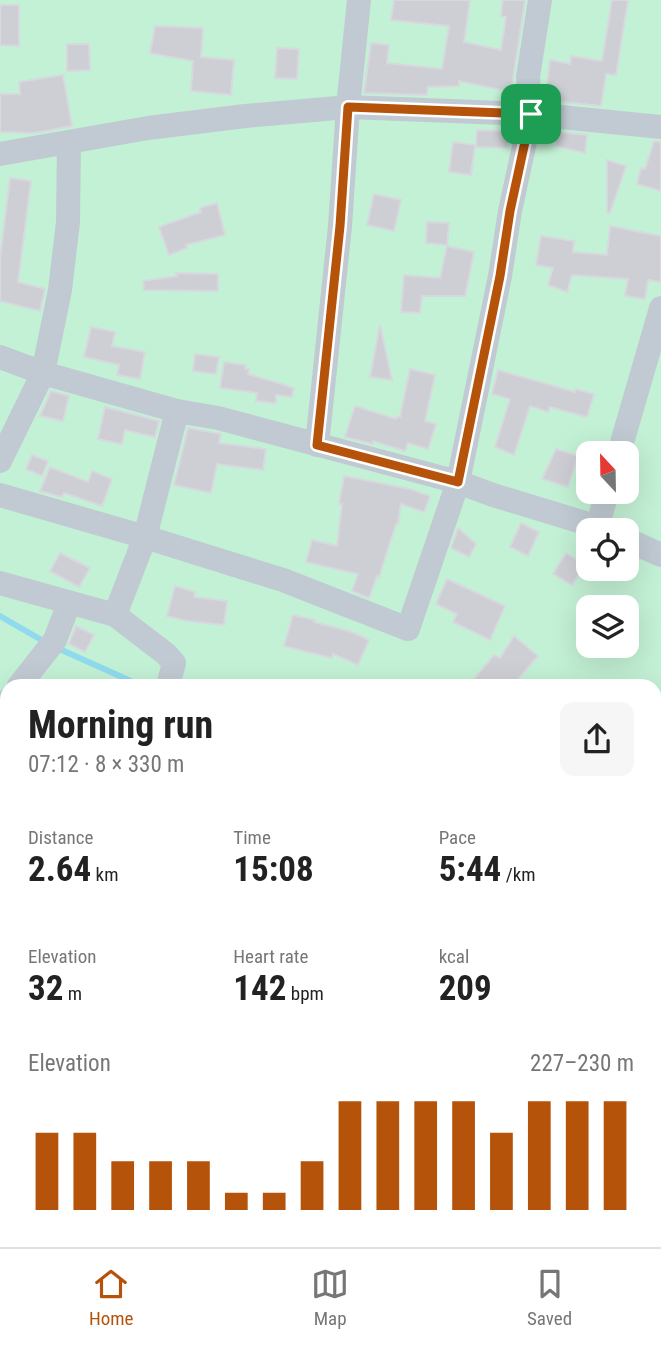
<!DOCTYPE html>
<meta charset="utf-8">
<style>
body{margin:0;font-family:"Roboto Condensed",sans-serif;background:#f6f6f6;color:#222;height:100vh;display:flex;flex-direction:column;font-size:26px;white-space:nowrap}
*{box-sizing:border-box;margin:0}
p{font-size:23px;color:#767676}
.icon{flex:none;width:38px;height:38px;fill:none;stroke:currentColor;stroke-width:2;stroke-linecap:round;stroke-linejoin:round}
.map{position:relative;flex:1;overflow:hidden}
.sheet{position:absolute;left:0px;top:679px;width:662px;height:569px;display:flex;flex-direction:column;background:#fff;border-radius:21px 21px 0 0;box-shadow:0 7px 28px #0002}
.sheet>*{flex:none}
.needle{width:46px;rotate:338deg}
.fabs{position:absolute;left:576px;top:441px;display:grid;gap:14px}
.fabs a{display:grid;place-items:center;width:63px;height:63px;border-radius:14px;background:#fff;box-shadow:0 7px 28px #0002;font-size:35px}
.pin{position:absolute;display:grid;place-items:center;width:60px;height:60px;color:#fff;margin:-30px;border-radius:14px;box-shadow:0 4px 10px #0006}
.round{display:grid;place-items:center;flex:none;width:74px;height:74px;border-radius:14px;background:#f6f6f6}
.summary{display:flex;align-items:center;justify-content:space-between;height:119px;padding:0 28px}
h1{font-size:38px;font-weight:700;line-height:52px}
.figures{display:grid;grid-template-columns:repeat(3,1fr);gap:10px;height:119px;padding:7px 28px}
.figures div{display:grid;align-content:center}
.figures b{font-size:35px;font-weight:700}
.figures small{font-size:19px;font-weight:400}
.figures p{font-size:19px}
.chart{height:196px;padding:14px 28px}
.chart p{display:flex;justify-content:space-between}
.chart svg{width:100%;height:126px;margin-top:7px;stroke:#b45309;stroke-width:6}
.tabs{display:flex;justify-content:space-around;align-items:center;height:98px;border-top:2px solid #e0e0e0;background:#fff;font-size:19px;color:#767676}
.tabs a{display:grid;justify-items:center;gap:4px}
.tabs .on{color:#b45309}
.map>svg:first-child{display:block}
.green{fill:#c3f1d5;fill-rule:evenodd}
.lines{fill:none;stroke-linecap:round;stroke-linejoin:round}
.stream{stroke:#90daee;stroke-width:6}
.building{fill:#cdcfd5;stroke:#d7d9de;stroke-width:2}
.minor{stroke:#c1cad2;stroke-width:24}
.route-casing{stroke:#fff;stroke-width:14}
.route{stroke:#b45309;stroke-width:9}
</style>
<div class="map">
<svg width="661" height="1247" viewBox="0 0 661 1247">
<rect width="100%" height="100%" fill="#f5f3f3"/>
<path class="green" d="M 0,0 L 661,0 L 661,1247 L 0,1247 ZM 588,453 L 626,453 L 626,492 L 588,492 ZM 588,530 L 626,530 L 626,569 L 588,569 ZM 588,607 L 626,607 L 626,646 L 588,646 ZM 7,686 L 654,686 L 654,1241 L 7,1241 Z"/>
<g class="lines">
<g class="stream">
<path d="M 0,616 L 45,642"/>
<path d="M 55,647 L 142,686"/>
<path d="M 654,1140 L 661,1145"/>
</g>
</g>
<g class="building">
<path d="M 394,0 L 470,0 L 464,42 L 501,50 L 506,17 L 501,16 L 503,0 L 525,0 L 511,92 L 459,81 L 459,86 L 428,87 L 427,95 L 364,93 L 371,43 L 389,45 L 387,63 L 442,69 L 449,26 L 391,20 Z"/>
<path d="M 612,0 L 628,0 L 616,75 L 606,74 L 601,106 L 545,100 L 550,60 L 570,64 L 571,56 L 602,61 Z"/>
<path d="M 0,5 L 19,5 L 19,46 L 0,45 Z"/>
<path d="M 155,26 L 203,28 L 201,57 L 234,60 L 231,95 L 191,91 L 193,61 L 150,53 Z"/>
<path d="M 67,44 L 89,44 L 90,70 L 67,71 Z"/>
<path d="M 277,48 L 299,49 L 297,79 L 275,78 Z"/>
<path d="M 63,75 L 72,126 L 35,133 L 0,132 L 0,94 L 20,94 L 19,82 Z"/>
<path d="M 477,130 L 510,131 L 508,148 L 476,147 Z"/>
<path d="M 558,132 L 587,135 L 585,153 L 555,146 Z"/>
<path d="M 654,141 L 661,142 L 661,191 L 637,184 L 641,168 L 645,169 Z"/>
<path d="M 453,142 L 475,145 L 471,175 L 449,172 Z"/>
<path d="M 607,160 L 626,166 L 610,213 L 607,212 Z"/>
<path d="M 10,178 L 31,181 L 18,282 L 45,289 L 40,311 L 0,301 L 0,258 Z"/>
<path d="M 374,194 L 401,200 L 394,231 L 367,225 Z"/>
<path d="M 217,203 L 225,235 L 186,245 L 187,248 L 169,255 L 159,227 L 201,212 L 200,208 Z"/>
<path d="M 427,222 L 449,223 L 447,245 L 426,243 Z"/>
<path d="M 610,226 L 661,236 L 661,282 L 648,280 L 645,299 L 625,296 L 628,279 L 572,275 L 567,292 L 548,285 L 553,268 L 536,265 L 541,236 L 574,241 L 573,252 L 607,255 Z"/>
<path d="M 447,246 L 474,252 L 465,296 L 422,296 L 420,313 L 401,312 L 404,275 L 440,278 Z"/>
<path d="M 176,273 L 218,274 L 218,291 L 144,290 L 143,281 L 177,276 Z"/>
<path d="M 380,325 L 392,380 L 370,377 Z"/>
<path d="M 91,327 L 115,332 L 112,346 L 145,352 L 140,379 L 117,375 L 119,365 L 84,357 Z"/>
<path d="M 195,354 L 219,357 L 216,374 L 193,371 Z"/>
<path d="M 224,362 L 246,365 L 245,369 L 249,369 L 248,374 L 294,388 L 292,397 L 276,395 L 276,403 L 256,401 L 257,393 L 220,388 Z"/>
<path d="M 410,369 L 435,375 L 425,421 L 436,424 L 428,449 L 408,443 L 405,451 L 373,441 L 373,444 L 345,437 L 355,406 L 396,419 L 397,417 L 400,417 Z"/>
<path d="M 498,370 L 575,392 L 576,389 L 594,394 L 587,417 L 550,407 L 548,412 L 530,406 L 514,455 L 495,447 L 510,399 L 492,394 Z"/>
<path d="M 51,391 L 69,396 L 63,421 L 40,416 Z"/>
<path d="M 105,407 L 159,421 L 155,437 L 125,430 L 122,444 L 98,439 Z"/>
<path d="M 188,428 L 221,434 L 219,443 L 266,449 L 263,470 L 217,464 L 211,493 L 174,485 Z"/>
<path d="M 556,449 L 578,456 L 568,487 L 542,479 Z"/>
<path d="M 32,455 L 48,461 L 42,476 L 26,469 Z"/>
<path d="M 50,467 L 88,482 L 92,471 L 112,479 L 102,506 L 64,493 L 62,497 L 40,491 Z"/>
<path d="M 344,476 L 410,489 L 430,496 L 424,512 L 401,504 L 398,524 L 396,524 L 379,577 L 377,576 L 369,598 L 352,591 L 358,574 L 306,562 L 312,540 L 337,546 L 342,504 L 339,504 Z"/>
<path d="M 521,523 L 539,532 L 528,556 L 510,547 Z"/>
<path d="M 458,528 L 476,544 L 469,557 L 451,548 Z"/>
<path d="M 60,553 L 90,568 L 79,587 L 50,571 Z"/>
<path d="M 566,553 L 585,565 L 572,585 L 553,574 Z"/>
<path d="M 447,579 L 505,606 L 490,640 L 453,622 L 457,614 L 436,604 Z"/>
<path d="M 175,586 L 195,592 L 194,597 L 227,601 L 224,625 L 187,621 L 167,616 Z"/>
<path d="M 293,615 L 315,620 L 314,622 L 352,632 L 369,640 L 358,665 L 333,654 L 332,658 L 284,646 Z"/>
<path d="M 76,626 L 94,635 L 85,652 L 69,644 Z"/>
<path d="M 514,636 L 538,656 L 512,686 L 468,686 L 494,655 L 500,658 Z"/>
</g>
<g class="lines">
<g class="minor">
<path d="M 0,154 L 148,128 L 245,116 L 348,107 L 531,114 L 661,127"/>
<path d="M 0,357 L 43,373 L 177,411 L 218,418 L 458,482 L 493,495 L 608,530"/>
<path d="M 317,445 L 340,226 L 348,107 L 359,0"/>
<path d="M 619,453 L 661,308"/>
<path d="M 0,461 L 43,373 L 60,290 L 68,222 L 69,142"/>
<path d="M 0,495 L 145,537 L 283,580 L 408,629 L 458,482 L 500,276 L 510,211 L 531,114 L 528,77 L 540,0"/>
<path d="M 598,525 L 607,492"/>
<path d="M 626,539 L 661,555"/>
<path d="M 0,583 L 115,615 L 166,654 L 174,663 L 168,686"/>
<path d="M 115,615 L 145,537 L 177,411"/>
<path d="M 19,686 L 55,640 L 69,603"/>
<path d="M 0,711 L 7,701"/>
<path d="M 0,899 L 7,892"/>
<path d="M 0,1051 L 7,1054"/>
<path d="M 0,1130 L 7,1127"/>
<path d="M 379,1241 L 395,1247"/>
<path d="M 116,1247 L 126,1241"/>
</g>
</g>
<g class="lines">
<defs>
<path id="route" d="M 348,107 L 531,114 L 510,211 L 500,276 L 458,482 L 317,445 L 340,226 Z"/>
</defs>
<use href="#route" class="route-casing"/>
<use href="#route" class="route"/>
</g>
</svg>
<div class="fabs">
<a><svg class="needle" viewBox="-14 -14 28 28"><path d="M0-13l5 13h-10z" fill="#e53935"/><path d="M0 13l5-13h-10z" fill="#767676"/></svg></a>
<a><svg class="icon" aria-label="locate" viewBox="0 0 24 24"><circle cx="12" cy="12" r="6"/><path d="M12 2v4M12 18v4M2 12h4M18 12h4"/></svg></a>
<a><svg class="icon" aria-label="layers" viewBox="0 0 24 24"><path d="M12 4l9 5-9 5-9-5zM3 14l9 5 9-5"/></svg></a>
</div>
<div class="pin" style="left:531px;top:114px;background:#1e9e55"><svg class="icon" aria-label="arrive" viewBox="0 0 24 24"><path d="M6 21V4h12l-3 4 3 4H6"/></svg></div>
<section class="sheet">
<div class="summary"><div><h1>Morning run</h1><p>07:12 · 8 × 330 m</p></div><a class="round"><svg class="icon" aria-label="share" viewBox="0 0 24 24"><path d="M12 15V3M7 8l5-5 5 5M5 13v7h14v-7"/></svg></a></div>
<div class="figures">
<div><p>Distance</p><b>2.64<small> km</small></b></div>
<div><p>Time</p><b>15:08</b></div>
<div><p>Pace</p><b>5:44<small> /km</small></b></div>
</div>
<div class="figures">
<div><p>Elevation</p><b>32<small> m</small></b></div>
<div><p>Heart rate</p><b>142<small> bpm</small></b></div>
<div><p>kcal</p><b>209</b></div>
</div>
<div class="chart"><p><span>Elevation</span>227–230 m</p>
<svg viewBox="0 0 160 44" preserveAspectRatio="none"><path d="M5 44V17M15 44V17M25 44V27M35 44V27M45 44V27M55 44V38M65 44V38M75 44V27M85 44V6M95 44V6M105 44V6M115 44V6M125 44V17M135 44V6M145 44V6M155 44V6"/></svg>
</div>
</section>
</div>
<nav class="tabs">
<a class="on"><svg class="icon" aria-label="home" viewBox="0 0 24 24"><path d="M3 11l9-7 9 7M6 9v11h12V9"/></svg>Home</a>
<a><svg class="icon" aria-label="map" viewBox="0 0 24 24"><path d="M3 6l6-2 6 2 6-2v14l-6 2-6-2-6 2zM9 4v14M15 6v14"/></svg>Map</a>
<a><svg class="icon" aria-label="saved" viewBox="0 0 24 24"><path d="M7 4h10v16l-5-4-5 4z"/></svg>Saved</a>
</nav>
